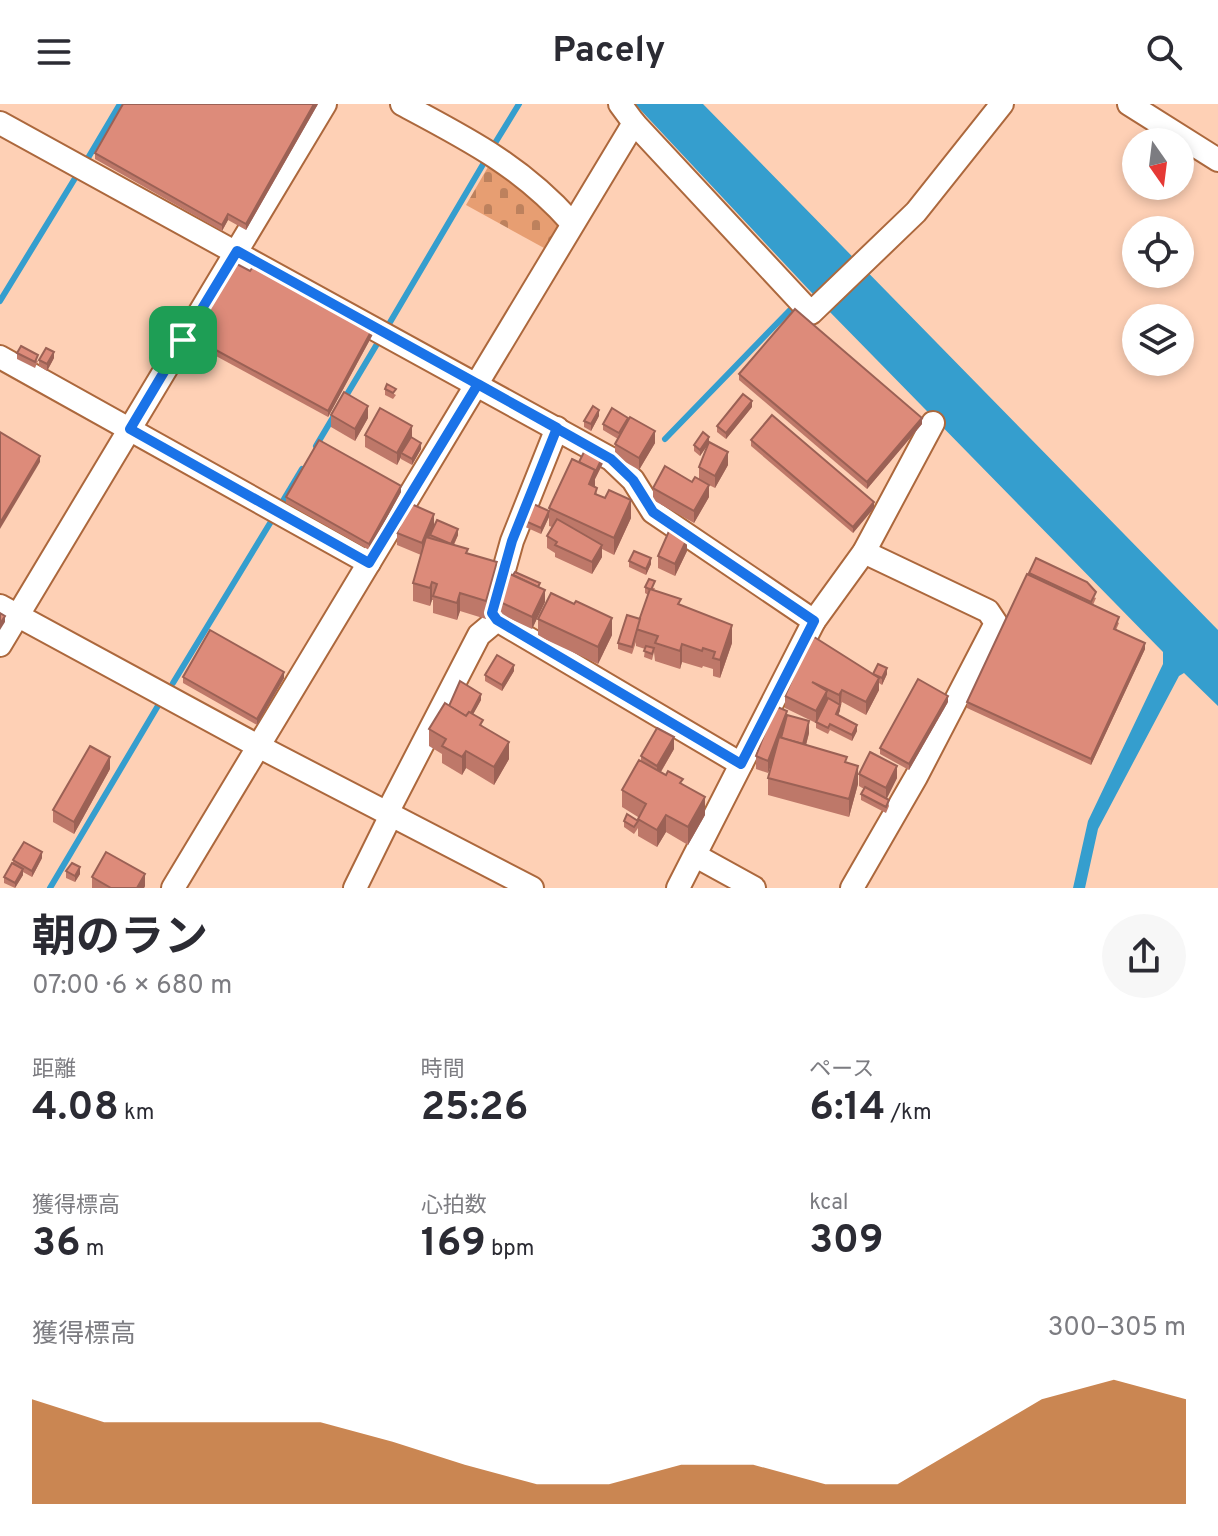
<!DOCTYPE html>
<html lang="ja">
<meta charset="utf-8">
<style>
body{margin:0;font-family:Overpass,"Noto Sans JP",sans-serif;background:#f7f7f7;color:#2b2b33;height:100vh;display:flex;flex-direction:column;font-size:30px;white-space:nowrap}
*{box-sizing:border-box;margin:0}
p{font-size:26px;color:#7c7c81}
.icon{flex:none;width:44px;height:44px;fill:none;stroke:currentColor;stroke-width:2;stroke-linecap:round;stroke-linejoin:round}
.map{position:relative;height:784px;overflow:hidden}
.drawer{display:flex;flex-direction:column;background:#fff;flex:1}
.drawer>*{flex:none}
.needle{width:52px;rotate:166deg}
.fabs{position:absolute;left:1122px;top:24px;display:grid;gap:16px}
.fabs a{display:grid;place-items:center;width:72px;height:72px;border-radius:50%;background:#fff;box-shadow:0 4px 12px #0003;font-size:40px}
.pin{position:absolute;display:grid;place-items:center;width:68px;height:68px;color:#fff;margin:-34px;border-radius:16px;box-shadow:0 4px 12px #0006}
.round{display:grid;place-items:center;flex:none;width:84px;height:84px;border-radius:42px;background:#f7f7f7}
.head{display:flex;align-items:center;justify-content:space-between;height:136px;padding:0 32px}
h1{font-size:44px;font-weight:700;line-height:60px}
.figures{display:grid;grid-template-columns:repeat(3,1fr);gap:12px;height:136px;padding:8px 32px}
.figures div{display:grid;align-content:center}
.figures b{font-size:40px;font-weight:700}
.figures small{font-size:22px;font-weight:400}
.figures p{font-size:22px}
.chart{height:224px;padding:16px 32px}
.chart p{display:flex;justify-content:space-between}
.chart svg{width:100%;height:144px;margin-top:8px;fill:#b45309;opacity:.7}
header{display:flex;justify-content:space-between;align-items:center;height:104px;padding:0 32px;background:#fff;font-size:36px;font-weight:700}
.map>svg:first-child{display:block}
.cemetery{fill:url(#cemetery-stones)}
.water{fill:#359ece}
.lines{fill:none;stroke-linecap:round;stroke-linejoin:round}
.stream{stroke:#359ece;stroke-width:6}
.street-casing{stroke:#ac683d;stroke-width:26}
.street{stroke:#fff;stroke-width:22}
.wall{fill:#be7869}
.shaded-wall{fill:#9b6155}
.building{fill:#dd8b7a;stroke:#9b6155;stroke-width:2}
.route-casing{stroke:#fff;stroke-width:16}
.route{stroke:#1a73e8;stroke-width:10}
</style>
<header><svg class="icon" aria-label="menu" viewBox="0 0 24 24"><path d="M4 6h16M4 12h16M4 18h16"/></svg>Pacely<svg class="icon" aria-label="search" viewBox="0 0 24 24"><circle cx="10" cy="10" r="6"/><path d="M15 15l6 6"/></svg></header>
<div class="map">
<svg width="1218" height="784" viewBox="0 0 1218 784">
<defs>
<pattern id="cemetery-stones" width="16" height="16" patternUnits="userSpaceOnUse" patternTransform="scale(2)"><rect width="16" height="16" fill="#e79e72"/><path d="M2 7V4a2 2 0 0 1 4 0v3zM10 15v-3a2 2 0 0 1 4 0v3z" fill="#bd815d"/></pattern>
</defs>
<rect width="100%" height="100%" fill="#fed0b5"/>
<path class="cemetery" d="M 492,56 L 563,119 L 544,144 L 466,101 Z"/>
<path class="water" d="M 635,0 L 703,0 L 1218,526 L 1218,602 L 1184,569 L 1179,572 L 1098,725 L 1085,784 L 1073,784 L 1088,717 L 1163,560 L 1163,548 L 826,204 Z"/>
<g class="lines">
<g class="stream">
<path d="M 492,44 L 519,0"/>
<path d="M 88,54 L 120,0"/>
<path d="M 0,197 L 77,71"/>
<path d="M 389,220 L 485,57"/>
<path d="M 343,297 L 380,235"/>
<path d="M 665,335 L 791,205"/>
<path d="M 316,342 L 335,310"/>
<path d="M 281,400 L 302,365"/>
<path d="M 173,579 L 275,411"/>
<path d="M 50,784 L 159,600"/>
</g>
<defs>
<g id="street">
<path d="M 402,0 C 468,35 521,62 571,118"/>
<path d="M 620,0 L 634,19 L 811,209 L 916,108 L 1002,0"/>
<path d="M 1129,0 L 1218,56"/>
<path d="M 0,19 L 611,355 L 633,376 L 653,408 L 814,517 L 678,784"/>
<path d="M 0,253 L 369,459"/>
<path d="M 0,502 L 258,642 L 532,784"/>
<path d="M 497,516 L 492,509 L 512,437 L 557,324"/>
<path d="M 814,517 L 864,448 L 933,319"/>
<path d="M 0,541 L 325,0"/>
<path d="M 387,709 L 479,531 L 497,516 L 741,660"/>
<path d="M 696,752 L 754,784"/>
<path d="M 173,784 L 634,19"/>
<path d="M 355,784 L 391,711"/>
<path d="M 852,784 L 916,673 L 996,519 L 988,507 L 864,448"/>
</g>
</defs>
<use href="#street" class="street-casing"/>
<use href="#street" class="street"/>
</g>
<g class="wall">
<path d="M 318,0 L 246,126 L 228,116 L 222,127 L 95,55 L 95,49 Z"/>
<path d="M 373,230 L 328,313 L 192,239 L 192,233 Z"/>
<path d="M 17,249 L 38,257 L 35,264 L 17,255 Z"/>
<path d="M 54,254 L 47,267 L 39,262 L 39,256 Z"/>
<path d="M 739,270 L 922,320 L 867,385 L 739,276 Z"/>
<path d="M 385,285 L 396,291 L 393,295 L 385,291 Z"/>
<path d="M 752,303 L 726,335 L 717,328 L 717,322 Z"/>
<path d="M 331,311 L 368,314 L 355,337 L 331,323 Z"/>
<path d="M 599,312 L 591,327 L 584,323 L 584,317 Z"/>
<path d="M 628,316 L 655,339 L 639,366 L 615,352 L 615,340 L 618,335 L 603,326 L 603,320 Z"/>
<path d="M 365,331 L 412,334 L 421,345 L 412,361 L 401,355 L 401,353 L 397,361 L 365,343 Z"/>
<path d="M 751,336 L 874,404 L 853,429 L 751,342 Z"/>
<path d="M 709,338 L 728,361 L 715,384 L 709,381 L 709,393 L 694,419 L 653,396 L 653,384 L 692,378 L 699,375 L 699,363 L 707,342 L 700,352 L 694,347 L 694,341 Z"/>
<path d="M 579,358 L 603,359 L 595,375 L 595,383 L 597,391 L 631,414 L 614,451 L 602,445 L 602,453 L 592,470 L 555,453 L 555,449 L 547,444 L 547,432 L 552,423 L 549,422 L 549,404 Z"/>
<path d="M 401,388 L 369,446 L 286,399 L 286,393 Z"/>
<path d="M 549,413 L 541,430 L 523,422 L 523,416 Z"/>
<path d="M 397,429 L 458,431 L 454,441 L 468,450 L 497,476 L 486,515 L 460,507 L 457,516 L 433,509 L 433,496 L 432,496 L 430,502 L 413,497 L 413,479 L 421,451 L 397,441 Z"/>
<path d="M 687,447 L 675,472 L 658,464 L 658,452 Z"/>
<path d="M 629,457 L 651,460 L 646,471 L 629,463 Z"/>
<path d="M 1029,469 L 1096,494 L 1093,501 L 1119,519 L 1116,526 L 1145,545 L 1091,661 L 967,604 L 967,598 Z"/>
<path d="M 511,470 L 540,484 L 545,498 L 532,525 L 498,509 L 498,497 L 505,482 L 502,481 L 502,475 Z"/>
<path d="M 645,483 L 655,484 L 654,486 L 681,501 L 732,539 L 720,574 L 713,572 L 713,565 L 703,562 L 702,564 L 682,558 L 680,565 L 655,557 L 654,548 L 652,556 L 644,553 L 645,545 L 636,542 L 636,538 L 632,550 L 618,545 L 618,539 L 640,515 L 648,491 L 645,489 Z"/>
<path d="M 574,500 L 612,531 L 598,560 L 538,532 L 538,515 Z"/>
<path d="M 811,531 L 873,570 L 887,570 L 882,581 L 879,579 L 879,586 L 866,611 L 842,598 L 838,611 L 857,627 L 852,637 L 830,626 L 828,630 L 816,624 L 816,619 L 785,604 L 785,592 Z"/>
<path d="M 514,567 L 502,587 L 485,577 L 485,571 Z"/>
<path d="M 183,573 L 284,574 L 257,621 L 183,579 Z"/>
<path d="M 481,596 L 473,610 L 509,655 L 494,681 L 466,664 L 462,671 L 442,659 L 442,650 L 429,642 L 429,625 L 449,602 Z"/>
<path d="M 948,598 L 909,666 L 880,650 L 880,644 Z"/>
<path d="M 787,611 L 809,629 L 806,641 L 847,659 L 858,680 L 849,713 L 768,691 L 768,674 L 772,658 L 768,669 L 756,665 L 756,652 Z"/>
<path d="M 674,645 L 661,668 L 683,680 L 705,711 L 688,741 L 666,728 L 657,743 L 638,732 L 638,724 L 634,730 L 624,723 L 624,717 L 638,716 L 638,713 L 622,703 L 622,686 L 641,657 L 641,652 Z"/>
<path d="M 110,665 L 74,730 L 53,718 L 53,706 Z"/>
<path d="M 859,670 L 897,674 L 887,694 L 889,702 L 886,709 L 861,696 L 861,690 L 864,685 L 859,682 Z"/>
<path d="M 42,754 L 32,773 L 23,768 L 23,771 L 15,784 L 4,779 L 4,773 L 13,759 L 13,756 Z"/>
<path d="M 66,767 L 80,770 L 75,778 L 66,774 Z"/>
<path d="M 92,773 L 145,782 L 144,784 L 92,784 Z"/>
</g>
<g class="shaded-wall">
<path d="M 314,0 L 318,0 L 246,126 L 246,120 Z"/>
<path d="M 228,110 L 228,116 L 222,127 L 222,121 Z"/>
<path d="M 373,224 L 373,230 L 328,313 L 328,307 Z"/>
<path d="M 54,248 L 54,254 L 47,267 L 47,260 Z"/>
<path d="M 752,297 L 752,303 L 726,335 L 726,329 Z"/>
<path d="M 368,302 L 368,314 L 355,337 L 355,325 Z"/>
<path d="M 599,306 L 599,312 L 591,327 L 591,320 Z"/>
<path d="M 922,314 L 922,320 L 867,385 L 867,378 Z"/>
<path d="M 412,322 L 412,334 L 401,349 L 401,353 L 397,361 L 397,349 Z"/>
<path d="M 655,327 L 655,339 L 639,366 L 639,354 Z"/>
<path d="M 709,333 L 709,339 L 700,352 L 700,346 Z"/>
<path d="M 421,339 L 421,345 L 412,361 L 412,355 Z"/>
<path d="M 728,348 L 728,361 L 715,384 L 715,372 Z"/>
<path d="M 40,352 L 40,358 L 0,425 L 0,419 Z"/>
<path d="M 603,352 L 603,359 L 595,375 L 595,383 L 589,380 Z"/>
<path d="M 709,381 L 709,393 L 694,419 L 694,407 Z"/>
<path d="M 401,382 L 401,388 L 369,446 L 369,440 Z"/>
<path d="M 631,396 L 631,414 L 614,451 L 614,434 Z"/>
<path d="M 874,398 L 874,404 L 853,429 L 853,423 Z"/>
<path d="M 549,407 L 549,413 L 541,430 L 541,424 Z"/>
<path d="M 434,410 L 434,422 L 422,451 L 422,439 Z"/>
<path d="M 458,425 L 458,431 L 451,446 L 451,440 Z"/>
<path d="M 687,435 L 687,447 L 675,472 L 675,460 Z"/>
<path d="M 602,441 L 602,453 L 592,470 L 592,458 Z"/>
<path d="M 651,454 L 651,460 L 646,471 L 646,465 Z"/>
<path d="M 497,458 L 497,476 L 486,515 L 486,497 Z"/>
<path d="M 432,478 L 432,496 L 430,502 L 430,484 Z"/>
<path d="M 545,486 L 545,498 L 532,525 L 532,513 Z"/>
<path d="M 460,489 L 460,507 L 457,516 L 457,499 Z"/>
<path d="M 5,512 L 5,518 L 0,526 L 0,520 Z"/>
<path d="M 612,514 L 612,531 L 598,560 L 598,543 Z"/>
<path d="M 732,521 L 732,539 L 720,574 L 720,556 Z"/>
<path d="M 1145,539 L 1145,545 L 1091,661 L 1091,655 Z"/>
<path d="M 682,540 L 682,558 L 680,565 L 680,547 Z"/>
<path d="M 514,561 L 514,567 L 502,587 L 502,581 Z"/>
<path d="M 887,564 L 887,570 L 882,581 L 882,574 Z"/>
<path d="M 284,568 L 284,574 L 257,621 L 257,615 Z"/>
<path d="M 879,574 L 879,586 L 866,611 L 866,598 Z"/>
<path d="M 842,586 L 840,607 L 836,616 L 836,610 L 839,603 L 839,591 Z"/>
<path d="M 827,587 L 827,599 L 816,619 L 816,607 Z"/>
<path d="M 481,590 L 481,596 L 464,627 L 464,621 Z"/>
<path d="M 948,592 L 948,598 L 909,666 L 909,660 Z"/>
<path d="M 787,607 L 787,619 L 768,669 L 768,657 Z"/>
<path d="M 809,617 L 809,629 L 802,656 L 802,644 Z"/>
<path d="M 857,621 L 857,627 L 852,637 L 852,631 Z"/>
<path d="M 674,633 L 674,645 L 657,674 L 657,662 Z"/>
<path d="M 509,638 L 509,655 L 494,681 L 494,663 Z"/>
<path d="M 466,647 L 466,664 L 462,671 L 462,653 Z"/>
<path d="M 110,653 L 110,665 L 74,730 L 74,718 Z"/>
<path d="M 858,662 L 858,680 L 849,713 L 849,695 Z"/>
<path d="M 897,662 L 897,674 L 886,696 L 886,684 Z"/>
<path d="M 705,693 L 705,711 L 688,741 L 688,723 Z"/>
<path d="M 666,711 L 666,728 L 657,743 L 657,726 Z"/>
<path d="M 42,748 L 42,754 L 32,773 L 32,767 Z"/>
<path d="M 80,763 L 80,770 L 75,778 L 75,772 Z"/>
<path d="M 23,765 L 23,771 L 15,784 L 15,779 Z"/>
<path d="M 145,770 L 145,782 L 144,784 L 137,784 Z"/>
</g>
<g class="building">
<path d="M 123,0 L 314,0 L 246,120 L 228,110 L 222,121 L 95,49 Z"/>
<path d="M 233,158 L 250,167 L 255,160 L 373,224 L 328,307 L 192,233 Z"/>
<path d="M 795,205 L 922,314 L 867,378 L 739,270 Z"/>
<path d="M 21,242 L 38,251 L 35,258 L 17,249 Z"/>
<path d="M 46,244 L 54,248 L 47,260 L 39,256 Z"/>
<path d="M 387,280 L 396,285 L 393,289 L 385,285 Z"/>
<path d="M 344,288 L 368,302 L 355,325 L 331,311 Z"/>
<path d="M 743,290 L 752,297 L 726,329 L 717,322 Z"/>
<path d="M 593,302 L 599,306 L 591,320 L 584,317 Z"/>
<path d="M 380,304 L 412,322 L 397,349 L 365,331 Z"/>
<path d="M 612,304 L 628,314 L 619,329 L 603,320 Z"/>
<path d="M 772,311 L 874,398 L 853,423 L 751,336 Z"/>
<path d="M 630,313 L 655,327 L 639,354 L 615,340 Z"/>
<path d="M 0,328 L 40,352 L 0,419 Z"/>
<path d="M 703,328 L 709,333 L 700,346 L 694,341 Z"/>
<path d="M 411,333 L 421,339 L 412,355 L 401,349 Z"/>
<path d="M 319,336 L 401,382 L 369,440 L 286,393 Z"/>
<path d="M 709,338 L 728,348 L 715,372 L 699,363 Z"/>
<path d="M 586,344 L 603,352 L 595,369 L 595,366 L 579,358 Z"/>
<path d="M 572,355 L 595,366 L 589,380 L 597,384 L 595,390 L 605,394 L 609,386 L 631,396 L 614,434 L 549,404 Z"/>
<path d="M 665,362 L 692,378 L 695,373 L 709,381 L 694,407 L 653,384 Z"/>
<path d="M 409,399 L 434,410 L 422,439 L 397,429 Z"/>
<path d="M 531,399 L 549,407 L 541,424 L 523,416 Z"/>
<path d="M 557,415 L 602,441 L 592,458 L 555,441 L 557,438 L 547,432 Z"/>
<path d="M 437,416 L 458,425 L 451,440 L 430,431 Z"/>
<path d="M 669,427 L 687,435 L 675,460 L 658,452 Z"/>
<path d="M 426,433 L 468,445 L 466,449 L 497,458 L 486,497 L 460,489 L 457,499 L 433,492 L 437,480 L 432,478 L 430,484 L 413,479 Z"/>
<path d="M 634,447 L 651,454 L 646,465 L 629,457 Z"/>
<path d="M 1036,454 L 1087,478 L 1096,488 L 1091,498 L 1029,469 Z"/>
<path d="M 506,464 L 511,466 L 507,477 L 502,475 Z"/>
<path d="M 515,468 L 540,479 L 538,483 L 513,471 Z"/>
<path d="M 510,470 L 545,486 L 532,513 L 498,497 Z"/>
<path d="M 1027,470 L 1119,513 L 1114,525 L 1145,539 L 1091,655 L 967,598 Z"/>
<path d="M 649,475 L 655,477 L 651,486 L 645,483 Z"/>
<path d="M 650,485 L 681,495 L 678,500 L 732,521 L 720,556 L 713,554 L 715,548 L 703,544 L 702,547 L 682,540 L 680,547 L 655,539 L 658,532 L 636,525 Z"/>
<path d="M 551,489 L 574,500 L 576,497 L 612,514 L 598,543 L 538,515 Z"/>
<path d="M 0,509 L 5,512 L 0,520 Z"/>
<path d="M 627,511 L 640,515 L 632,543 L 618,539 Z"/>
<path d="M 210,526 L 284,568 L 257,615 L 183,573 Z"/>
<path d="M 811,531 L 879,574 L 866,598 L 842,586 L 839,591 L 812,578 L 827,587 L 816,607 L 785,592 Z"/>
<path d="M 646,542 L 654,544 L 652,550 L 644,547 Z"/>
<path d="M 497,551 L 514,561 L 502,581 L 485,571 Z"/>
<path d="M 878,560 L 887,564 L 882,574 L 873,570 Z"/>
<path d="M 918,575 L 948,592 L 909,660 L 880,644 Z"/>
<path d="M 460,577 L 481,590 L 471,609 L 469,608 L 466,612 L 449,602 Z"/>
<path d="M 828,594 L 840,601 L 836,610 L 857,621 L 852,631 L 830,620 L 828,624 L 816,618 Z"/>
<path d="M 445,599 L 466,612 L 469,608 L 483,616 L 480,621 L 509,638 L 494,663 L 466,647 L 462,653 L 442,642 L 446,635 L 429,625 Z"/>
<path d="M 775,602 L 787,607 L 768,657 L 756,652 Z"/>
<path d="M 787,611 L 809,617 L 803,640 L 781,634 Z"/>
<path d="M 657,624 L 674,633 L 657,662 L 641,652 Z"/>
<path d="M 779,633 L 847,653 L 845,658 L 858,662 L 849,695 L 768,674 Z"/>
<path d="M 90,642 L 110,653 L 74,718 L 53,706 Z"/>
<path d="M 870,648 L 897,662 L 886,684 L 859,670 Z"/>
<path d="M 639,656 L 666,671 L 668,667 L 683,675 L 680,679 L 705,693 L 688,723 L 666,711 L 657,726 L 638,715 L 646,700 L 622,686 Z"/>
<path d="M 865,683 L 889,696 L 886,703 L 861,690 Z"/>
<path d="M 627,710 L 638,717 L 634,723 L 624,717 Z"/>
<path d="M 24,738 L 42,748 L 32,767 L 13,756 Z"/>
<path d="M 106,748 L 145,770 L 137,784 L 111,784 L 92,773 Z"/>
<path d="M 12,759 L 23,765 L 15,779 L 4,773 Z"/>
<path d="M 72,759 L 80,763 L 75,772 L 66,767 Z"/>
</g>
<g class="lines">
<defs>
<path id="route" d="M 183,236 L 130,325 L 369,459 L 478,280 L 611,355 L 633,376 L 653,408 L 814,517 L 741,660 L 497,516 L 492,509 L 512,437 L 557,324 L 237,147 L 183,236"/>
</defs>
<use href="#route" class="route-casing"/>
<use href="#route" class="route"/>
</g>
</svg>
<div class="fabs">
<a><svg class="needle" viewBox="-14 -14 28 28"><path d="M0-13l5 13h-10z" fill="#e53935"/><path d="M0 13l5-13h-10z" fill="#7c7c81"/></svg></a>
<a><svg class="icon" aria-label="locate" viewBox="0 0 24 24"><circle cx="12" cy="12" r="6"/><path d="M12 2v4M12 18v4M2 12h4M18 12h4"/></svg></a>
<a><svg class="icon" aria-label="layers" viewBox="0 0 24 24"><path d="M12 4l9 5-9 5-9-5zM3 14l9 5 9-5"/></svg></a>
</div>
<div class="pin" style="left:183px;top:236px;background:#1e9e55"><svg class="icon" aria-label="arrive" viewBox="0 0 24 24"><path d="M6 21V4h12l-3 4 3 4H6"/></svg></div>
</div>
<section class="drawer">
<div class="head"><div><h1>朝のラン</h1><p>07:00 · 6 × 680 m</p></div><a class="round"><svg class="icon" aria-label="share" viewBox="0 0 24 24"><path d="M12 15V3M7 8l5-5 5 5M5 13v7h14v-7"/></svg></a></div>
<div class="figures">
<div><p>距離</p><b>4.08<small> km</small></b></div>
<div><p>時間</p><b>25:26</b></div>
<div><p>ペース</p><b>6:14<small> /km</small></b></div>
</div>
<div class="figures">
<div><p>獲得標高</p><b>36<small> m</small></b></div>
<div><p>心拍数</p><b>169<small> bpm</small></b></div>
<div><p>kcal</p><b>309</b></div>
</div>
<div class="chart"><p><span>獲得標高</span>300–305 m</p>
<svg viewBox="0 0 160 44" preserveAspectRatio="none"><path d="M0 44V12L10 19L20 19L30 19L40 19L50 25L60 32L70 38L80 38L90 32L100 32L110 38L120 38L130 25L140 12L150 6L160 12V44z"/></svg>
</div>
</section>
